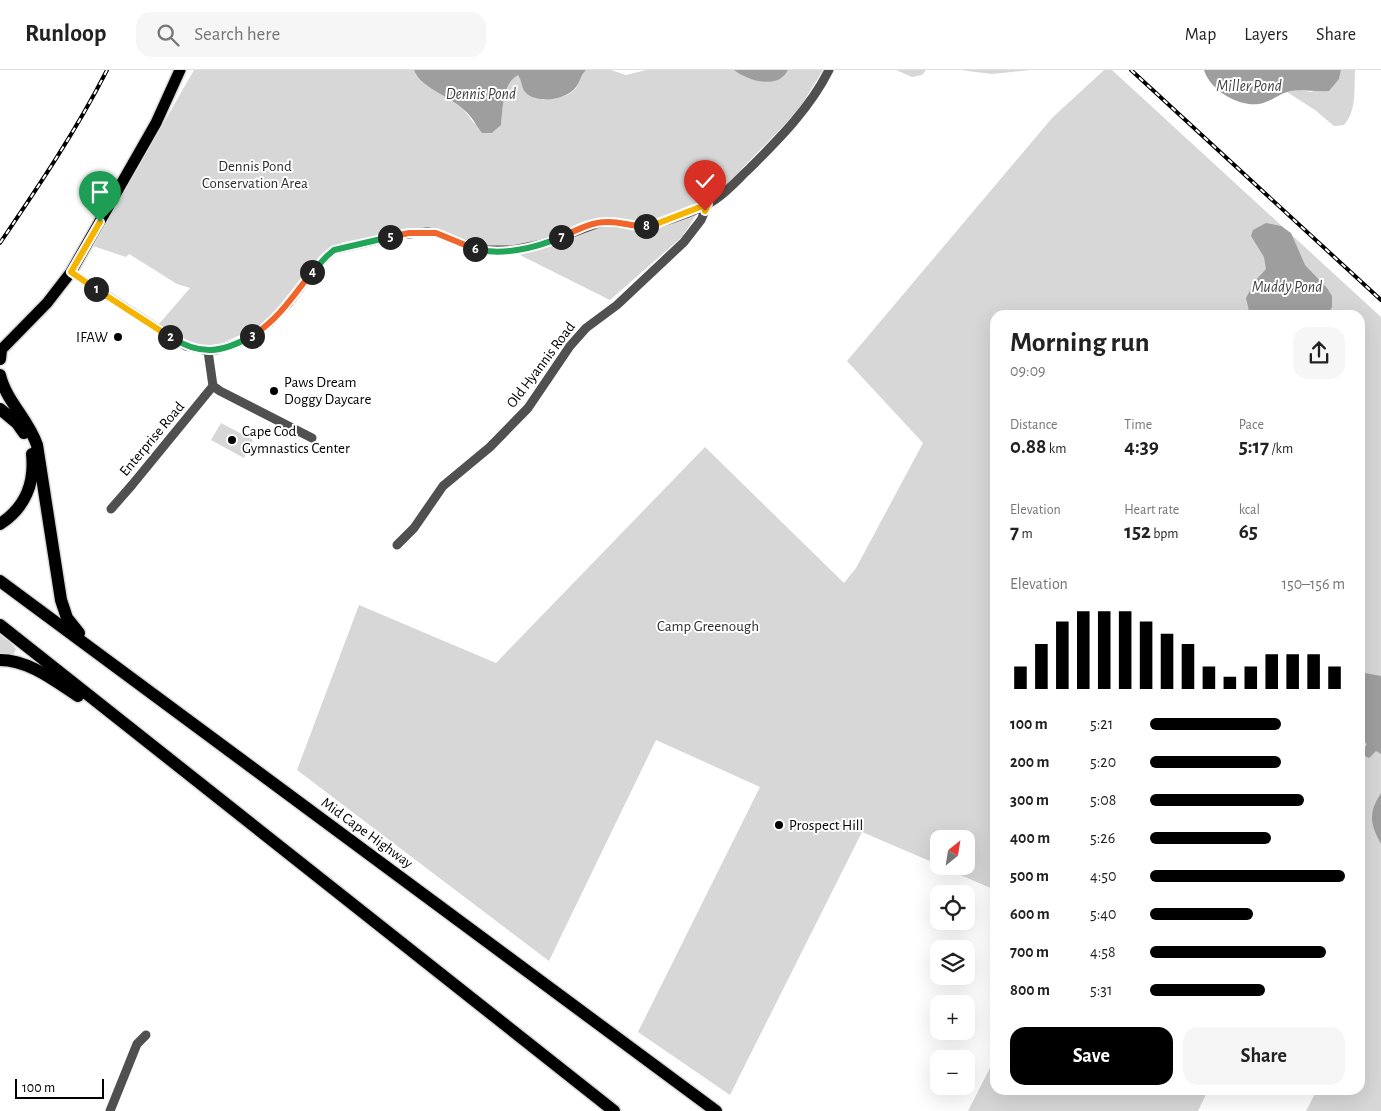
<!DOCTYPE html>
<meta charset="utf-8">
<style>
body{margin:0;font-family:"Alegreya Sans",sans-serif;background:#f6f6f6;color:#222;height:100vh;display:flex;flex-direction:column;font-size:19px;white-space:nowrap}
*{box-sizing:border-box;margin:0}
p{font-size:16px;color:#767676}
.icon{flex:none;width:28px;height:28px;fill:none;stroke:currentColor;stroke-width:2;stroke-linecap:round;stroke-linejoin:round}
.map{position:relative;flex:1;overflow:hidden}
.details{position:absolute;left:990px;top:240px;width:375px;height:785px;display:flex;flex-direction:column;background:#fff;border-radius:15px;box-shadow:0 5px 20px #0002}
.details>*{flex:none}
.needle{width:32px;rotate:30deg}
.buttons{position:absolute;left:930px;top:760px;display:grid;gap:10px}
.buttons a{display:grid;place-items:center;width:45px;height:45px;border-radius:10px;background:#fff;box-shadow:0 5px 20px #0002;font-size:25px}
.scale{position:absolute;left:15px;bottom:12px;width:89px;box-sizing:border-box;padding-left:5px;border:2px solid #000;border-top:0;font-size:14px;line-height:18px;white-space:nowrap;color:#000;-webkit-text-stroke:4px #fff;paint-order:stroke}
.pin{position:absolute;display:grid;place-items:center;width:42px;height:42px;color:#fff;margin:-51px -21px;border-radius:50% 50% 50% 0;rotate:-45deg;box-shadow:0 0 5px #0007}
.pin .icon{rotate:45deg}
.km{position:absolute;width:25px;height:25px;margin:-12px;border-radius:50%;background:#222;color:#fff;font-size:14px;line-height:25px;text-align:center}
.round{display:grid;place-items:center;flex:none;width:52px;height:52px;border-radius:15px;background:#f6f6f6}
.head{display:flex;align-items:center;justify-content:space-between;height:85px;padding:0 20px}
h1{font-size:28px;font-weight:700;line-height:38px}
.stats{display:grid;grid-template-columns:repeat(3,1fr);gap:8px;height:85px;padding:5px 20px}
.stats div{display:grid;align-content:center}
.stats b{font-size:21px;font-weight:700}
.stats small{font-size:14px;font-weight:400}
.stats p{font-size:14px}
.chart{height:140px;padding:10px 20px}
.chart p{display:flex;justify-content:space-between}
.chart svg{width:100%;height:90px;margin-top:5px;stroke:#000;stroke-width:6}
.primary-button{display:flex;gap:10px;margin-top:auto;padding:10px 20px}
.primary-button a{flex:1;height:58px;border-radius:15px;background:#000;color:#fff;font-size:20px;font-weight:700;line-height:58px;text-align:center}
.primary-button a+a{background:#f6f6f6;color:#222}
ul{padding:0 20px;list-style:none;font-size:16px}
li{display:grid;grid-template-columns:80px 60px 1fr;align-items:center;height:38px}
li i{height:12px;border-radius:6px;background:#000}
header{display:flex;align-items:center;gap:30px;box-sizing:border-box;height:70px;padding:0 25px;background:#fff;border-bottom:1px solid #e0e0e0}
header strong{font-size:24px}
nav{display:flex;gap:28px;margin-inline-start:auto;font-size:18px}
.search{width:350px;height:45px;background:#f6f6f6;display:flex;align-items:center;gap:12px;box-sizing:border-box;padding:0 18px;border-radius:15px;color:#767676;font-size:19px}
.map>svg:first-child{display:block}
.green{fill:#d7d7d7}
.water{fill:#9e9e9e}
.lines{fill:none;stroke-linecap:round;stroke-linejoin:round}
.major-casing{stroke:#dbdbdb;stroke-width:14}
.highway-casing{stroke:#dbdbdb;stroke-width:15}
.minor{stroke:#505050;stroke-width:9}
.major{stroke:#000;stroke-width:11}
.highway{stroke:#000;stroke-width:12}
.rail-casing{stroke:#000;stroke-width:4}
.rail{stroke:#fff;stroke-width:2;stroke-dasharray:5.5;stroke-linecap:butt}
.split-1-casing{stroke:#fff;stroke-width:10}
.split-2-casing{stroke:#fff;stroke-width:10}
.split-3-casing{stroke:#fff;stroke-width:10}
.split-4-casing{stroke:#fff;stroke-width:10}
.split-5-casing{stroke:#fff;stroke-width:10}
.split-6-casing{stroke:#fff;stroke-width:10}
.split-7-casing{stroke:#fff;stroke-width:10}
.split-8-casing{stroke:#fff;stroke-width:10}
.split-9-casing{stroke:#fff;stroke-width:10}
.split-1{stroke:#f5b400;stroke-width:6}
.split-2{stroke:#f5b400;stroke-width:6}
.split-3{stroke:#22a559;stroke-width:6}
.split-4{stroke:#f0652b;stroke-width:6}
.split-5{stroke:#22a559;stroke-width:6}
.split-6{stroke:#f0652b;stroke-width:6}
.split-7{stroke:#22a559;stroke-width:6}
.split-8{stroke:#f0652b;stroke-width:6}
.split-9{stroke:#f5b400;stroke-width:6}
.poi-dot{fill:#000;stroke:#fff;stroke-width:2}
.labels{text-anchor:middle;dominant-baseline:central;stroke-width:4;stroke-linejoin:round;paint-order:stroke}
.park-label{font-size:15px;fill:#2e2e2e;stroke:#fff}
.poi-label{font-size:15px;fill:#000;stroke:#fff;text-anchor:start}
.street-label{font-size:15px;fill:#000;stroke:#fff}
.water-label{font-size:16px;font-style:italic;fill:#3f3f3f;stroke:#fff}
</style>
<header>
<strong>Runloop</strong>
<div class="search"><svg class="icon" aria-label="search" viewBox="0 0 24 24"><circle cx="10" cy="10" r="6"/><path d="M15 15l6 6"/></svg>Search here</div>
<nav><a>Map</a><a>Layers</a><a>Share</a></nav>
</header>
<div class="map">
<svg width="1381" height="1041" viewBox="0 0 1381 1041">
<rect width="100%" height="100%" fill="#fff"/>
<g class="green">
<path d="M 194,0 L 414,0 L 416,5 L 463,39 L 474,53 L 492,63 L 501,55 C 503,39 502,14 518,5 L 521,7 L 521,12 L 543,30 C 555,27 567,29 576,18 C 580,12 581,5 586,0 L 611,0 L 626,5 L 646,0 L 734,0 C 748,11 778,19 788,0 L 823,0 L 799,39 L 789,50 L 728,113 L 717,123 L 698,133 L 698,142 L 682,167 L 610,230 L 516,183 L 504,176 L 488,176 L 408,160 L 344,172 L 329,178 L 319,187 L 268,250 L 254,259 L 220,274 L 202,276 L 190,272 L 159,254 L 190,218 L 177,214 L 129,184 L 126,187 L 93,176 Z"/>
<path d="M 896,0 L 926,0 L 922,5 L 912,7 Z"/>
<path d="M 960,0 L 1031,0 L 992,4 Z"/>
<path d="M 1104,0 L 1112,0 L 1381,247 L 1381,1041 L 1306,1041 L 1317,1020 L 1360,1020 L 1360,245 L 995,245 L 995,820 L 940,796 L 966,796 L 966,769 L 939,769 L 939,795 L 862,762 L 730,1025 L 638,962 L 760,717 L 656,670 L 549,891 L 297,700 L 359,535 L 496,593 L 705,377 L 844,513 L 856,498 L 923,373 L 847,291 L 1052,48 Z"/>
<path d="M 1341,0 L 1355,0 C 1354,18 1357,41 1344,55 L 1334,56 L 1315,40 L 1287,22 L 1300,20 L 1311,22 L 1339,9 Z"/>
<path d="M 221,353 L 253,370 L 244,388 L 211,370 Z"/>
<path d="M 0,564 L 12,574 L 16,579 L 13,586 L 0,586 Z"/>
<path d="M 995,988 L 995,1020 L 1208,1020 L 1198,1041 L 968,1041 Z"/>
</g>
<g class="water">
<path d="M 414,0 L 586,0 C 581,5 580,12 576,17 C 567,30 538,34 526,23 C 521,18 522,10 518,5 C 502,14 503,39 501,55 L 492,63 L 482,63 C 476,55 471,45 463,39 C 450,27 419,16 414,0 Z"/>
<path d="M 734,0 L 788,0 C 778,20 748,11 734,0 Z"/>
<path d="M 1204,0 L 1341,0 L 1339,9 L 1329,21 C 1316,22 1303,19 1291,21 C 1280,23 1271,32 1259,34 C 1238,37 1210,20 1204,0 Z"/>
<path d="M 1266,153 L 1281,156 L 1291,163 L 1305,195 L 1327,218 L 1332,226 L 1332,237 L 1327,245 L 1250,245 L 1246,228 L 1255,211 L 1266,199 L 1264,187 L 1251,166 L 1253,160 Z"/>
<path d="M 1365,603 L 1381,606 L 1381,684 L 1376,681 L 1369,688 L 1360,684 L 1367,674 L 1360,668 L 1360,608 Z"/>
<path d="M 1381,723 L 1381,774 C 1370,754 1368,743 1381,723 Z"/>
</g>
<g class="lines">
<defs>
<path id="major" d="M 0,281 L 47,233 L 71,202 L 156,53 L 180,0"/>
<g id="highway">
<path d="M 0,289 L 1,280"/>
<path d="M 0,305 C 6,331 29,350 37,375 L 61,530 L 67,548 L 79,563"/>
<path d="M 0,339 L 17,353 L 24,363"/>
<path d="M 0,454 C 25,438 35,413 32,384"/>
<path d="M 0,511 L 716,1041"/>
<path d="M 0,555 L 614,1041"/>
<path d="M 0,590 C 29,590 55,611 78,626"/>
</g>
</defs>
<use href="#major" class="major-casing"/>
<use href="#highway" class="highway-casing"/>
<g class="minor">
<path d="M 71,202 L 177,271 L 186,276 L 208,281 L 217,280 L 243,271 L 270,253 L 288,234 L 317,196 L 334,180 L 400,165 L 427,162 L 436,163 L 479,180 L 513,180 L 542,174 L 599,153 C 619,149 636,160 656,154 C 674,149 702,139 716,129 C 728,121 739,108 750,98 C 780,68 810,38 829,0"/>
<path d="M 208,281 L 213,316 L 220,321 L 312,368"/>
<path d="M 111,439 L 132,415 L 213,316"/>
<path d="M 397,475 L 414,458 L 443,416 L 490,377 L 528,338 L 570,276 L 586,258 L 617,235 L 684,172 L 701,150 L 708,134"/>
<path d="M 110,1041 L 137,974 L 146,965"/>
</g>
<use href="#major" class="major"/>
<use href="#highway" class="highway"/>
<defs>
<g id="rail">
<path d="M 1131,0 L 1381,230"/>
<path d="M 0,173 C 38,117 76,61 107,0"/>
</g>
</defs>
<use href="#rail" class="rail-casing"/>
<use href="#rail" class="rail"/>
</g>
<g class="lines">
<defs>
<path id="split-1" d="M 96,219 L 71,202 L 100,152"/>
<path id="split-2" d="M 96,219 L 170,267"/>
<path id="split-3" d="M 170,267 C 201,286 221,283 252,266"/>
<path id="split-4" d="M 252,266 C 278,250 294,225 312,202"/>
<path id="split-5" d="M 312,202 L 327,186 L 334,180 L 390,167"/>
<path id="split-6" d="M 390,167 L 409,163 L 436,163 L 475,179"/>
<path id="split-7" d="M 475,179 C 502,186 536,178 561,167"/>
<path id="split-8" d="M 561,167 C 575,161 591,152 606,152 C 620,151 632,157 646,156"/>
<path id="split-9" d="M 646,156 L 656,154 L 708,134 L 705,141"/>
</defs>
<use href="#split-1" class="split-1-casing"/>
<use href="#split-2" class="split-2-casing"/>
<use href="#split-3" class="split-3-casing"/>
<use href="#split-4" class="split-4-casing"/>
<use href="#split-5" class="split-5-casing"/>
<use href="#split-6" class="split-6-casing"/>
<use href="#split-7" class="split-7-casing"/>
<use href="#split-8" class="split-8-casing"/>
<use href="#split-9" class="split-9-casing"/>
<use href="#split-1" class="split-1"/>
<use href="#split-2" class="split-2"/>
<use href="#split-3" class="split-3"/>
<use href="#split-4" class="split-4"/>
<use href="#split-5" class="split-5"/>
<use href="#split-6" class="split-6"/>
<use href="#split-7" class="split-7"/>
<use href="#split-8" class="split-8"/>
<use href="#split-9" class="split-9"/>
</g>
<g class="poi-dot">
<circle cx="118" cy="267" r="5"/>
<circle cx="274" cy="321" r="5"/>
<circle cx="232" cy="370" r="5"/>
<circle cx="779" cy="755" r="5"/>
</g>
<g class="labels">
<g class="park-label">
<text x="255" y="96">Dennis Pond<tspan x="255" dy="17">Conservation Area</tspan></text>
<text x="708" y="556">Camp Greenough</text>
</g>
<g class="poi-label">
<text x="108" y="267" text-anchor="end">IFAW</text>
<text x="284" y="312">Paws Dream<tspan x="284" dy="17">Doggy Daycare</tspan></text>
<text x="242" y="361">Cape Cod<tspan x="242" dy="17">Gymnastics Center</tspan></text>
<text x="789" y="755">Prospect Hill</text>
</g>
<g class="street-label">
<text transform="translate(541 295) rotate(-53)">Old Hyannis Road</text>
<text transform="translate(152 369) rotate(-50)">Enterprise Road</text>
<text transform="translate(367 763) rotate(36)">Mid Cape Highway</text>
</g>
<g class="water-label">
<text x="1249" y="16">Miller Pond</text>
<text x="481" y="24">Dennis Pond</text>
<text x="1287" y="217">Muddy Pond</text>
</g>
</g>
</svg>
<div class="buttons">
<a><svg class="needle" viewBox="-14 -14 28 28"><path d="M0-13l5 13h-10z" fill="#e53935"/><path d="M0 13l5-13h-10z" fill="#767676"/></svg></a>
<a><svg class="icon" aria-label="locate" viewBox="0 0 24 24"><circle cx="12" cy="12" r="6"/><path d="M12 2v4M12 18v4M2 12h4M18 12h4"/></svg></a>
<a><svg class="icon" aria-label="layers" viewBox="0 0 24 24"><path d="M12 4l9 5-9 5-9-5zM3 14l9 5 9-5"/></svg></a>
<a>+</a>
<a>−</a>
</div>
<div class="scale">100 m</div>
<div class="pin" style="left:100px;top:152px;background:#1e9e55"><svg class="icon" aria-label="arrive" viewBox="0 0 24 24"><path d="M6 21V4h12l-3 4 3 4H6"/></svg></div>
<div class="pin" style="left:705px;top:141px;background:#d93025"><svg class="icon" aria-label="check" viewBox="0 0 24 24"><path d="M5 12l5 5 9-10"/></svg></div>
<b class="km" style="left:96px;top:219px">1</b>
<b class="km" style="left:170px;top:267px">2</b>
<b class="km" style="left:252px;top:266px">3</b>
<b class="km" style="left:312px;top:202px">4</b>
<b class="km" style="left:390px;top:167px">5</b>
<b class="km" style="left:475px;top:179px">6</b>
<b class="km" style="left:561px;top:167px">7</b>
<b class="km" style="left:646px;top:156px">8</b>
<section class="details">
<div class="head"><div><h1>Morning run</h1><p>09:09</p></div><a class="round"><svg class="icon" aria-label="share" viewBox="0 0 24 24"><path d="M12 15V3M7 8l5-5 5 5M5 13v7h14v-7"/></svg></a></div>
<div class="stats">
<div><p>Distance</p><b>0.88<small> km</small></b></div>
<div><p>Time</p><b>4:39</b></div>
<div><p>Pace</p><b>5:17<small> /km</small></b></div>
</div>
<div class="stats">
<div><p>Elevation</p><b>7<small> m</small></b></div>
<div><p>Heart rate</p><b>152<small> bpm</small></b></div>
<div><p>kcal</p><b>65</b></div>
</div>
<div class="chart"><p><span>Elevation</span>150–156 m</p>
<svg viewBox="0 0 160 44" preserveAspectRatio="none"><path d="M5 44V33M15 44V22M25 44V11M35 44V6M45 44V6M55 44V6M65 44V11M75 44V17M85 44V22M95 44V33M105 44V38M115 44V33M125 44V27M135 44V27M145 44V27M155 44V33"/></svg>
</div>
<ul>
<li><b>100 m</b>5:21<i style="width:67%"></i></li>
<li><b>200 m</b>5:20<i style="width:67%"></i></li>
<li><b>300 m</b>5:08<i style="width:79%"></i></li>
<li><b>400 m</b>5:26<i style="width:62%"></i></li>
<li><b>500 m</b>4:50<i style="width:100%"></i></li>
<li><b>600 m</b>5:40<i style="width:53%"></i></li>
<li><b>700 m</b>4:58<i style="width:90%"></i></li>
<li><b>800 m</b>5:31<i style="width:59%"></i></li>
</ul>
<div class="primary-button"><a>Save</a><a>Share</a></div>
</section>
</div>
